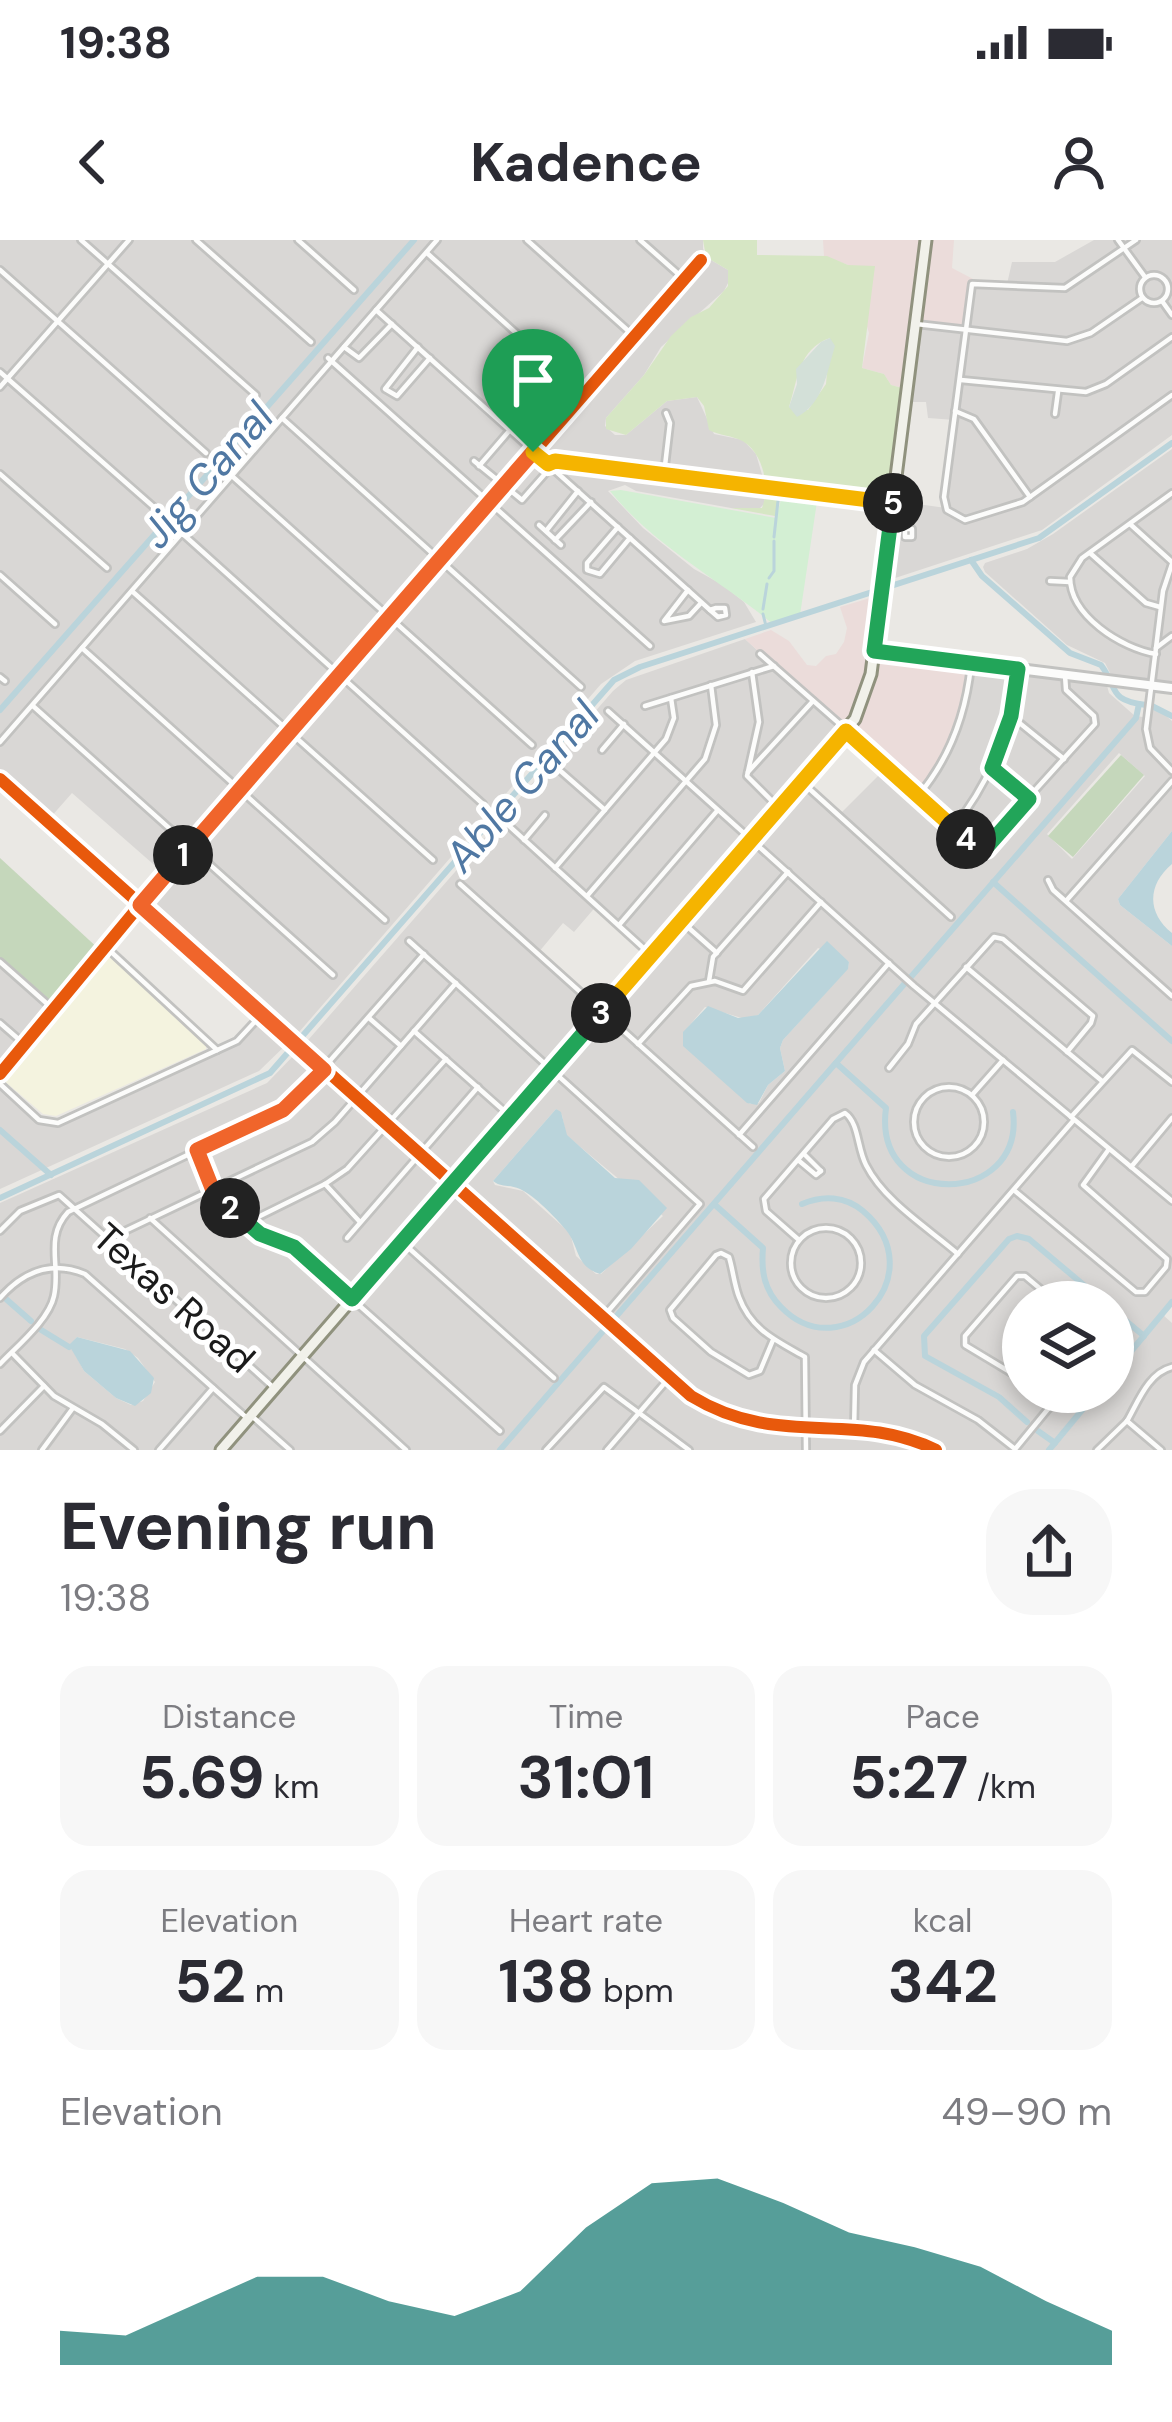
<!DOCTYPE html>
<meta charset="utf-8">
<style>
body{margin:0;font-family:"DM Sans",sans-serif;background:#f7f7f7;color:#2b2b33;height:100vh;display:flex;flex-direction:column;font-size:45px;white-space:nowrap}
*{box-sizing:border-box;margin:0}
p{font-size:39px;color:#7c7c81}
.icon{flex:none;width:66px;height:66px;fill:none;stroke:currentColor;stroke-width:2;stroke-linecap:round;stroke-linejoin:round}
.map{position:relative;height:1210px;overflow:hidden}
.sheet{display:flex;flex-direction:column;background:#fff;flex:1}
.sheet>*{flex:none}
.tools{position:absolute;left:1002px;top:1041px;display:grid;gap:24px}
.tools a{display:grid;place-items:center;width:132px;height:132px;border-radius:50%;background:#fff;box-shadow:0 6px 18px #0003;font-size:60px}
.pin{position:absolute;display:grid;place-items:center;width:102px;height:102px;color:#fff;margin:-123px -51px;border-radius:50% 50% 50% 0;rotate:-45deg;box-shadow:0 0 12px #0007}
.pin .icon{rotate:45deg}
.km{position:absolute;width:60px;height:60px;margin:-30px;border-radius:50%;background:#222;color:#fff;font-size:33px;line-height:60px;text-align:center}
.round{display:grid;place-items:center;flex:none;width:126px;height:126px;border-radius:48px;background:#f7f7f7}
.summary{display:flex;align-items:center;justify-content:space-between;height:204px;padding:0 60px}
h1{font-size:66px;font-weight:700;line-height:90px}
.stats{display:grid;grid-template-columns:repeat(3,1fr);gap:18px;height:204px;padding:12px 60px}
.stats div{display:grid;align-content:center;border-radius:30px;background:#f7f7f7;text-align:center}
.stats b{font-size:60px;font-weight:700}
.stats small{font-size:33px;font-weight:400}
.stats p{font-size:33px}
.chart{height:336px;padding:24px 60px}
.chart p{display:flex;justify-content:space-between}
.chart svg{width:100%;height:216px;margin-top:12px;fill:#0f766e;opacity:.7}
.status{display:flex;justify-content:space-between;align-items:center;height:84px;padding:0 60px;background:#fff;direction:ltr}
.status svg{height:33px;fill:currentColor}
header{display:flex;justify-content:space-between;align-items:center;height:156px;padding:0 60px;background:#fff;font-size:54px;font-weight:700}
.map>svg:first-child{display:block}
.residential{fill:#d9d7d5;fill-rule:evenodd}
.commercial{fill:#ebdcda}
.education{fill:#f4f3df}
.grass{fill:#d6e6c4;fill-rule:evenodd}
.forest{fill:#c5d7bb}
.wetland{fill:#d3e0d8}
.park{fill:#d3efd3}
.water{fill:#bad4db}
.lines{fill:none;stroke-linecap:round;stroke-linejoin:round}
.stream{stroke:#bad4db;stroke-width:3}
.canal{stroke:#bad4db;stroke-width:6}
.minor-casing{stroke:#c2c2c0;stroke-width:10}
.tertiary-casing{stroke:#c2c2c0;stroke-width:14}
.secondary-casing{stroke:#90927e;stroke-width:15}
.minor{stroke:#fcfcfb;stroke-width:4.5}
.tertiary{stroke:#fcfcfb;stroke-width:8}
.secondary{stroke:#f1f1ea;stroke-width:9}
.cycleway-casing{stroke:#fff;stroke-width:20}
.cycleway{stroke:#e8590c;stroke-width:12}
.split-1-casing{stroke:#fff;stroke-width:24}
.split-2-casing{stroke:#fff;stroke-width:24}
.split-3-casing{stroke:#fff;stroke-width:24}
.split-4-casing{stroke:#fff;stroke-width:24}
.split-5-casing{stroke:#fff;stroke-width:24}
.split-6-casing{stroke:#fff;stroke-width:24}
.split-1{stroke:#f0652b;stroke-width:15}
.split-2{stroke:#f0652b;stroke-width:15}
.split-3{stroke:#22a559;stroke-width:15}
.split-4{stroke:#f5b400;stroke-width:15}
.split-5{stroke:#22a559;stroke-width:15}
.split-6{stroke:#f5b400;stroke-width:15}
.labels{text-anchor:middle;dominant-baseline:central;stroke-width:10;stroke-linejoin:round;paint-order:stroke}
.street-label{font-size:39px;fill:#1b1b1b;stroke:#fff}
.water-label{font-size:42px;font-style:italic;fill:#5078a3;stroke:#fff}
</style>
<div class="status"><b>19:38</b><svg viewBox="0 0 49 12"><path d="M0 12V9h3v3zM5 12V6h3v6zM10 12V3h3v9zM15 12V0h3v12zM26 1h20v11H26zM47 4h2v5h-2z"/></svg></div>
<header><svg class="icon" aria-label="back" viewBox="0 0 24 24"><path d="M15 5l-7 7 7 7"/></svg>Kadence<svg class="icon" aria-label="person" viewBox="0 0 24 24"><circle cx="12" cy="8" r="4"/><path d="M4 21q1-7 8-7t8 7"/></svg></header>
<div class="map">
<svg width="1172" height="1210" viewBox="0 0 1172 1210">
<rect width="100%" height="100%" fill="#eae8e4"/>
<g class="residential">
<path d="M 0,0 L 703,0 L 703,9 L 711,20 L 728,30 L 730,39 L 724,51 L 661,107 L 644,135 L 606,178 L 605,186 L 615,195 L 626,195 L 667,161 L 697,157 L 714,194 L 743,200 L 756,214 L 765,245 L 764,264 L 758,270 L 731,268 L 636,251 L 625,245 L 608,251 L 643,288 L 694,329 L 723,345 L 744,362 L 756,382 L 635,421 L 601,444 L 293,799 L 146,665 L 168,637 L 72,553 L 50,578 L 0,532 Z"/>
<path d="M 1094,0 L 1172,0 L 1172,195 L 1042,290 L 886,341 L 896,261 L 946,268 L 944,255 L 955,180 L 928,178 L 926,162 L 908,162 L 918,84 L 968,89 L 975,40 L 1007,44 L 1012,22 L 1055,22 Z"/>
<path d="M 1172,209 L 1172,446 L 1113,439 L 1105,423 L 1067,405 L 985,332 L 983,327 L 985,323 L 1027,309 L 1053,294 Z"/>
<path d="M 745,399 L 844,490 L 651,712 L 598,664 L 574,692 L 563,683 L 538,713 L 601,770 L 452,942 L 302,807 L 613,451 L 626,440 Z"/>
<path d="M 972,426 L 1106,442 L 1109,453 L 1135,476 L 1143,477 L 1156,467 L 1172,481 L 1172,591 L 1118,659 L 1120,665 L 1172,706 L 1172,1065 L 1163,1075 L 1172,1083 L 1172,1210 L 940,1210 L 911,1197 L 759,1184 L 692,1154 L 455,945 L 804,544 L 838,576 L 886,528 L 919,555 ZM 1119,513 L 1145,536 L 1072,619 L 1047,594 ZM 818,708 L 849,722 L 848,728 L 783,800 L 780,808 L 785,831 L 768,845 L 759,863 L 750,864 L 684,792 L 705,767 L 745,779 L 758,775 ZM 556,869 L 562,875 L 566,895 L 663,976 L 601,1034 L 596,1034 L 576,1016 L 570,993 L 523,951 L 495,945 L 493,941 ZM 1023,1062 L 1113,1062 L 1113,1152 L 1023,1152 L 1023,1108 L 1009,1097 L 1007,1088 L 1023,1072 Z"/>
<path d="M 0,719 L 54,767 L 0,833 Z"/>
<path d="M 259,774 L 290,801 L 259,831 L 0,949 L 0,843 L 41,880 L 54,881 L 236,797 Z"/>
<path d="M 299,810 L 449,945 L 218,1210 L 0,1210 L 0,963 L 267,843 ZM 77,1097 L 125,1109 L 138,1118 L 155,1142 L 143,1161 L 131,1165 L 116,1158 L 84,1131 L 70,1105 Z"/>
<path d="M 452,948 L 690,1158 L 710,1170 L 771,1191 L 884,1195 L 932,1210 L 224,1210 Z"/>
</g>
<g class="commercial">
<path d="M 823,0 L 924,0 L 906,149 L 891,145 L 884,134 L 862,128 L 869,93 L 848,25 L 824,16 Z"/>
<path d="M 928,0 L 954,0 L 952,28 L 975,40 L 969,90 L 919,84 Z"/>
<path d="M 880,355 L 866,450 L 844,490 L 745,399 L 771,390 L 789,401 L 807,425 L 816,426 L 826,416 L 836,414 L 844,402 L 847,388 L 840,367 Z"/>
<path d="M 876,413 L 972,426 L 957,495 L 920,556 L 848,493 L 866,462 Z"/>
</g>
<path class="education" d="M 108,715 L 206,803 L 206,809 L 56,876 L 43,874 L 2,839 Z"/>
<path class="grass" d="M 703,0 L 757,0 L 757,15 L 827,16 L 848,25 L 875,26 L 862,128 L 884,134 L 891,145 L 906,149 L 892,261 L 783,249 L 775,276 L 731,268 L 762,268 C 771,245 762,208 738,199 C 727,195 719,195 709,190 L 704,166 L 697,157 L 667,161 L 626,195 L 606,189 L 606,178 L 644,135 L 671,96 L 691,77 L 709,68 L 728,46 L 728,30 L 706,17 ZM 830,98 L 826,144 L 808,170 L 789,167 C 798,140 798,109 830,98 Z"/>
<g class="forest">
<path d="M 1121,515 L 1144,535 L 1073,617 L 1048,596 Z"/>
<path d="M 0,618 L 101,711 L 54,767 L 0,719 Z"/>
</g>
<path class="wetland" d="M 830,98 L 835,106 C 827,132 823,164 797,177 L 789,167 L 797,144 L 796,129 L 821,102 Z"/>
<path class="park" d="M 784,249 L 818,255 L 800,375 L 773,384 C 720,340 654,306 610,251 L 621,250 L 776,278 Z"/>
<g class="water">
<path d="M 1172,591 L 1172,624 C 1147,645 1147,673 1172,693 L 1172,706 L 1120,665 L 1118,659 Z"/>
<path d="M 827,701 L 849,722 L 848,729 L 783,800 L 780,808 L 785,831 L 768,845 L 757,865 L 747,863 L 683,806 L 683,792 L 708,766 L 738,778 L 758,775 Z"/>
<path d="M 556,869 L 561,872 L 567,895 L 615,938 L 639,940 L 667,968 L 631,1009 L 600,1034 C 575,1026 580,1007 566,990 C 555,977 535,956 520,949 C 509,944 502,948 493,941 Z"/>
<path d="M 77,1097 L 130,1111 L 154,1138 L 151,1153 L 135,1166 L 116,1158 L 84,1131 L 69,1105 Z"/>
</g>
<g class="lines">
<g class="stream">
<path d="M 774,297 L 779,252"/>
<path d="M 769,338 L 774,331 L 774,301"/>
<path d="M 763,369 L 767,344"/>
<path d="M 763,374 L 766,386"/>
</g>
<g class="canal">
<path d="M 971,320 L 982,336 L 1070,413 L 1101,425 C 1119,449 1107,460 1146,465"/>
<path d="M 1152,466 L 1172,476"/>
<path d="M 0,470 L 414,0"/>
<path d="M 993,642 L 1172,801"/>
<path d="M 910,738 L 1136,478 L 1139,464"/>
<path d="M 836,823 L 886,868 C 872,971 1025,967 1013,872"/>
<path d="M 0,890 L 51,935"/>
<path d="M 0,958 L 270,833 L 614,440 L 640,427 L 1039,298 L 1172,203"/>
<path d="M 714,964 L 763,1008 C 761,1031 764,1050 781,1067 C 843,1131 936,1033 863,971 C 845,956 823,955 802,964"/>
<path d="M 6,1059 L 31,1081"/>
<path d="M 1113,1070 L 1144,1096"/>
<path d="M 613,1080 L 906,742"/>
<path d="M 38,1088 L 69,1107"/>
<path d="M 1113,1133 L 1172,1062"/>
<path d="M 1027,1182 L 999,1157 L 925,1116 L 924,1096 L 1009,999 L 1017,996 L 1029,999 L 1104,1062"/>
<path d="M 1038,1191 L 1055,1203"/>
<path d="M 500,1210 L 604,1090"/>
<path d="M 1049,1210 L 1097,1152"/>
</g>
<defs>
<g id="minor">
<path d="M 81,0 L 256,155"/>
<path d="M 196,0 L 311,102"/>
<path d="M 298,0 L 354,50"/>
<path d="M 527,0 L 634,96"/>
<path d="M 640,0 L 684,39"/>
<path d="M 1118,0 L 1145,37"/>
<path d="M 1136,0 L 1065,48 L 972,44 L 944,257 L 947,270 L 965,280 L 1023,262 L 1172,155"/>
<path d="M 427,13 L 584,154"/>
<path d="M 0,30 L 206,213"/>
<circle cx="1154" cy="49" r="14"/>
<path d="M 1162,61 L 1172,75"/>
<path d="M 376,70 L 710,370"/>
<path d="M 916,84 L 1067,101 L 1091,93 L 1142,58"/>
<path d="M 344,107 L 359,118 L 392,84"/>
<path d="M 418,107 L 385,149 L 397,156 L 430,118"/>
<path d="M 328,118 L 650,406"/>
<path d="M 0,132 L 157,270"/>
<path d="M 961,140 L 1086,152 L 1106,144 L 1172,97"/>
<path d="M 0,147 L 129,0"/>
<path d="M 955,171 L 974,179 L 1030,257"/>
<path d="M 1055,174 L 1058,152"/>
<path d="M 282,178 L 581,447"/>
<path d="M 474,221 L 522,260 L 551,227"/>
<path d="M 548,224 L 555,221 L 893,263"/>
<path d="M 479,226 L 510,190"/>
<path d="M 0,234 L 107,328"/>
<path d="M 664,234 L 670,183 L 666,173"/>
<path d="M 232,236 L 532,505"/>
<path d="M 1130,284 L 1172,322"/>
<path d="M 539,285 L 561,305"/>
<path d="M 618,287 L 587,323 L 587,330 L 600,334 L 630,298"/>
<rect x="905" y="289" width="7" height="8"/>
<path d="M 546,291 L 578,251"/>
<path d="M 184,295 L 483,564"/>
<path d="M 555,300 L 591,262"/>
<path d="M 1090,313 L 1146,363 L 1160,367"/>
<path d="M 1172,324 L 1163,351 L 1146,489 L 1150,508 L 1172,531"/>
<path d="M 0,335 L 55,384"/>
<path d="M 1050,341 L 1070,342"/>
<path d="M 688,350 L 664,381 L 689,376 L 701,363"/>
<path d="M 133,352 L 433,620"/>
<path d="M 716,368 L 725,368 L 726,375 L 718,377 L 710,370 Z"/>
<path d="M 82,408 L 385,680"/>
<path d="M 1156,408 L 1172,396"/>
<path d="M 760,414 L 982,609 L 1095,484 L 1094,476 L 1066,450 L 1065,435"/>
<path d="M 1156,414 C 1121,408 1070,376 1070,337 L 1082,318 L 1172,253"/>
<path d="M 752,432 L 759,482 L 747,536 L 779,568"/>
<path d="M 0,437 L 5,441"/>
<path d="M 33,466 L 333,735"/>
<path d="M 645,466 L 774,426"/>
<path d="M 608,471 L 914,746 L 1172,961"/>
<path d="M 1011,476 L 1064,519"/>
<path d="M 0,502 L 437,0"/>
<path d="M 602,510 L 624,484"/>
<path d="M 556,527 L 605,570"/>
<path d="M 993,528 L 1029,559"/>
<path d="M 748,532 L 813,461"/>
<path d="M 804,544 L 951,677"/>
<path d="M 918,556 C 950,518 966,474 971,425"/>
<path d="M 508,585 L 651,715"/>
<path d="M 953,588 C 992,540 1010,489 1018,429"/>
<path d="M 524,600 L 545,575"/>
<path d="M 555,628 L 666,499 L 674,478 L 671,458"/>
<path d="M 1048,640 L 1053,650 L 1172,756"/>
<path d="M 460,644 L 753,907"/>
<path d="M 587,656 L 705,519 L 716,485 L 711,445"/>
<path d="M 1066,661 L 1172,541"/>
<path d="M 681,681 L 717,713"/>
<path d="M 619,685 L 717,571"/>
<path d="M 409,701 L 700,964 L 604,1076"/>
<path d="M 107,708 L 217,810"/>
<path d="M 0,722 L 53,769"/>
<path d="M 966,727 L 1102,841"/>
<path d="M 709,741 L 713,717 L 788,632"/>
<path d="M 369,778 L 401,806"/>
<path d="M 0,783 L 23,803"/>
<path d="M 414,791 L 511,877"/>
<path d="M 638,804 L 691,746 L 715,741 L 743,751 L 821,662"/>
<path d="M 889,828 L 908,804 L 916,784 L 994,697 L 1003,699 L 1093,776 L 1091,783 L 1067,812"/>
<path d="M 0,834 L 149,654 L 701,20"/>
<path d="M 0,844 L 39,880 L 58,883 L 237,801 L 262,774"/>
<circle cx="949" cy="882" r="35"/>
<path d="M 972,855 L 1003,820"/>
<path d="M 1071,877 L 1132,810 L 1172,842"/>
<path d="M 739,895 L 889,723"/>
<path d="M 197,910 L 217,956 L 260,995 L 297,1010 L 500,1191"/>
<path d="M 804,914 L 821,931"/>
<path d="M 798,920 L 816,935 L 821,931"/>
<path d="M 1131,927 L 1172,878"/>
<path d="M 325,944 L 360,982"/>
<path d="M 1015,951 L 1136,1052 L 1145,1052 L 1166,1027 L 1167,1019 L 1083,945 L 1109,909"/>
<path d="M 150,978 L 406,1210"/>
<path d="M 246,983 L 325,944 L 347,929 L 446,819"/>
<circle cx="826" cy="1023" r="35"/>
<path d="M 0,991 L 20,971 L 59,955 L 274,1148"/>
<path d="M 347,998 L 478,847"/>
<path d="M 108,999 L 312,902 L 335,882 L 456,743"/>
<path d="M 799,1000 L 766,971 L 764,959 L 833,879 L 845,873 C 859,883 857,908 866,925 C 884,961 928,988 958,1014"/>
<path d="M 402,1002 L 554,1138"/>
<path d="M 0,1058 C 23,1032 51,1020 85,1034 L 248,1179"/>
<path d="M 773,1100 L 760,1131 L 749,1135 L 711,1112 L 673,1078 L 670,1070 L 716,1015 L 721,1013 L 729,1017 C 733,1030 734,1044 739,1057 C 751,1090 777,1101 805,1117 L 806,1210"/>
<path d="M 874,1110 L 915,1145 L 978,1180 L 1015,1209"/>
<path d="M 13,1114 L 54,1156 L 102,1184 L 134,1210"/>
<path d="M 0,1124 C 17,1106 49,1080 54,1056 C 61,1025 44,998 68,972 L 290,866 L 424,714"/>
<path d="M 1023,1140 L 965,1105 L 965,1096 L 1017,1036 L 1025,1036 L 1056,1062"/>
<path d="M 1037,1152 L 1052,1164"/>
<path d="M 254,1178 L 290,1210"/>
<path d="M 1127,1181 C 1138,1162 1148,1133 1172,1127"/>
<path d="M 1127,1181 L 1161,1210"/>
<path d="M 0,1191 L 44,1146"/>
<path d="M 854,1191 L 855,1145 L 864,1122 L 1073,881"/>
<path d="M 1016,1208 L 1062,1152"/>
<path d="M 42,1210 L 73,1168"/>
<path d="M 159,1210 L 213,1148"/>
<path d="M 546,1210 L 604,1147 L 689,1210"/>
<path d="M 607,1210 L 669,1138"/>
<path d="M 1097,1210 L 1127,1181"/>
</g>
<g id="tertiary">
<path d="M 874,411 L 1172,448"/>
<path d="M 0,539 L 691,1156 C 779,1210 853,1169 936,1210"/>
</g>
<path id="secondary" d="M 221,1210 L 855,479 L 871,434 L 926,0"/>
</defs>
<use href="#minor" class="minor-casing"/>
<use href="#tertiary" class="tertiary-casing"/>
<use href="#secondary" class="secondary-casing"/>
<use href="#minor" class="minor"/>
<use href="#tertiary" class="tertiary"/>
<use href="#secondary" class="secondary"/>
<defs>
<g id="cycleway">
<path d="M 0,539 L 691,1156 C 779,1210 853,1169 936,1210"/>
<path d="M 0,834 L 149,654 L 701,20"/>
</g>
</defs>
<use href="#cycleway" class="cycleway-casing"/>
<use href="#cycleway" class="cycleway"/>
</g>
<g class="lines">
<defs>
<path id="split-1" d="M 183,615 L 533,212"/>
<path id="split-2" d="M 183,615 L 140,665 L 324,830 L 283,870 L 197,910 L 214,953 L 230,968"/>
<path id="split-3" d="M 230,968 L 260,994 L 294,1007 L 352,1059 L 601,773"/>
<path id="split-4" d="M 601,773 L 846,491 L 966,599"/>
<path id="split-5" d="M 893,263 L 874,411 L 1018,429 L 1011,476 L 992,528 L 1029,559 L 986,608 L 975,607 L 966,599"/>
<path id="split-6" d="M 533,212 L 548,224 L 555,221 L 893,263"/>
</defs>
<use href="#split-1" class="split-1-casing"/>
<use href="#split-2" class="split-2-casing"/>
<use href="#split-3" class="split-3-casing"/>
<use href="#split-4" class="split-4-casing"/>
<use href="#split-5" class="split-5-casing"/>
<use href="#split-6" class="split-6-casing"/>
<use href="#split-1" class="split-1"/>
<use href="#split-2" class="split-2"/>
<use href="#split-3" class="split-3"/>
<use href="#split-4" class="split-4"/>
<use href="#split-5" class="split-5"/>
<use href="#split-6" class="split-6"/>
</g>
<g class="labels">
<g class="street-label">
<text transform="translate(174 1058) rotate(42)">Texas Road</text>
</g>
<g class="water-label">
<text transform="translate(207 235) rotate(-49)">Jig Canal</text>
<text transform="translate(522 546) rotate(-49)">Able Canal</text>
</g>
</g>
</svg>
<div class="tools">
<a><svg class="icon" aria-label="layers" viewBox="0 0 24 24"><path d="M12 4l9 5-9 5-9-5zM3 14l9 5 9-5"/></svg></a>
</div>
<div class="pin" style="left:533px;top:212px;background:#1e9e55"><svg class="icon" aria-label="arrive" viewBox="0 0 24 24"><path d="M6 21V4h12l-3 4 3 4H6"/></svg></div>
<b class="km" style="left:183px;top:615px">1</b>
<b class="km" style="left:230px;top:968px">2</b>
<b class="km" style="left:601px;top:773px">3</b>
<b class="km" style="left:966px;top:599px">4</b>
<b class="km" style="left:893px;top:263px">5</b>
</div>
<section class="sheet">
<div class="summary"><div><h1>Evening run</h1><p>19:38</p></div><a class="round"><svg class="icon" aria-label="share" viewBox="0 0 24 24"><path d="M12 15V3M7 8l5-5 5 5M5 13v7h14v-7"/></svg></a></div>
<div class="stats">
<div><p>Distance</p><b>5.69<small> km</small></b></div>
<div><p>Time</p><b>31:01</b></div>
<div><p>Pace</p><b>5:27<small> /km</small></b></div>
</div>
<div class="stats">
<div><p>Elevation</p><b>52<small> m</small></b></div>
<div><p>Heart rate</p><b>138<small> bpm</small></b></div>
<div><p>kcal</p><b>342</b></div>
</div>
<div class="chart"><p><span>Elevation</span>49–90 m</p>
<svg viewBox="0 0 160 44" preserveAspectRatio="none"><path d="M0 44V37L10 38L20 32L30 26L40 26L50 31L60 34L70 29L80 16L90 7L100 6L110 11L120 17L130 20L140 24L150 31L160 37V44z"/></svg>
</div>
</section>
